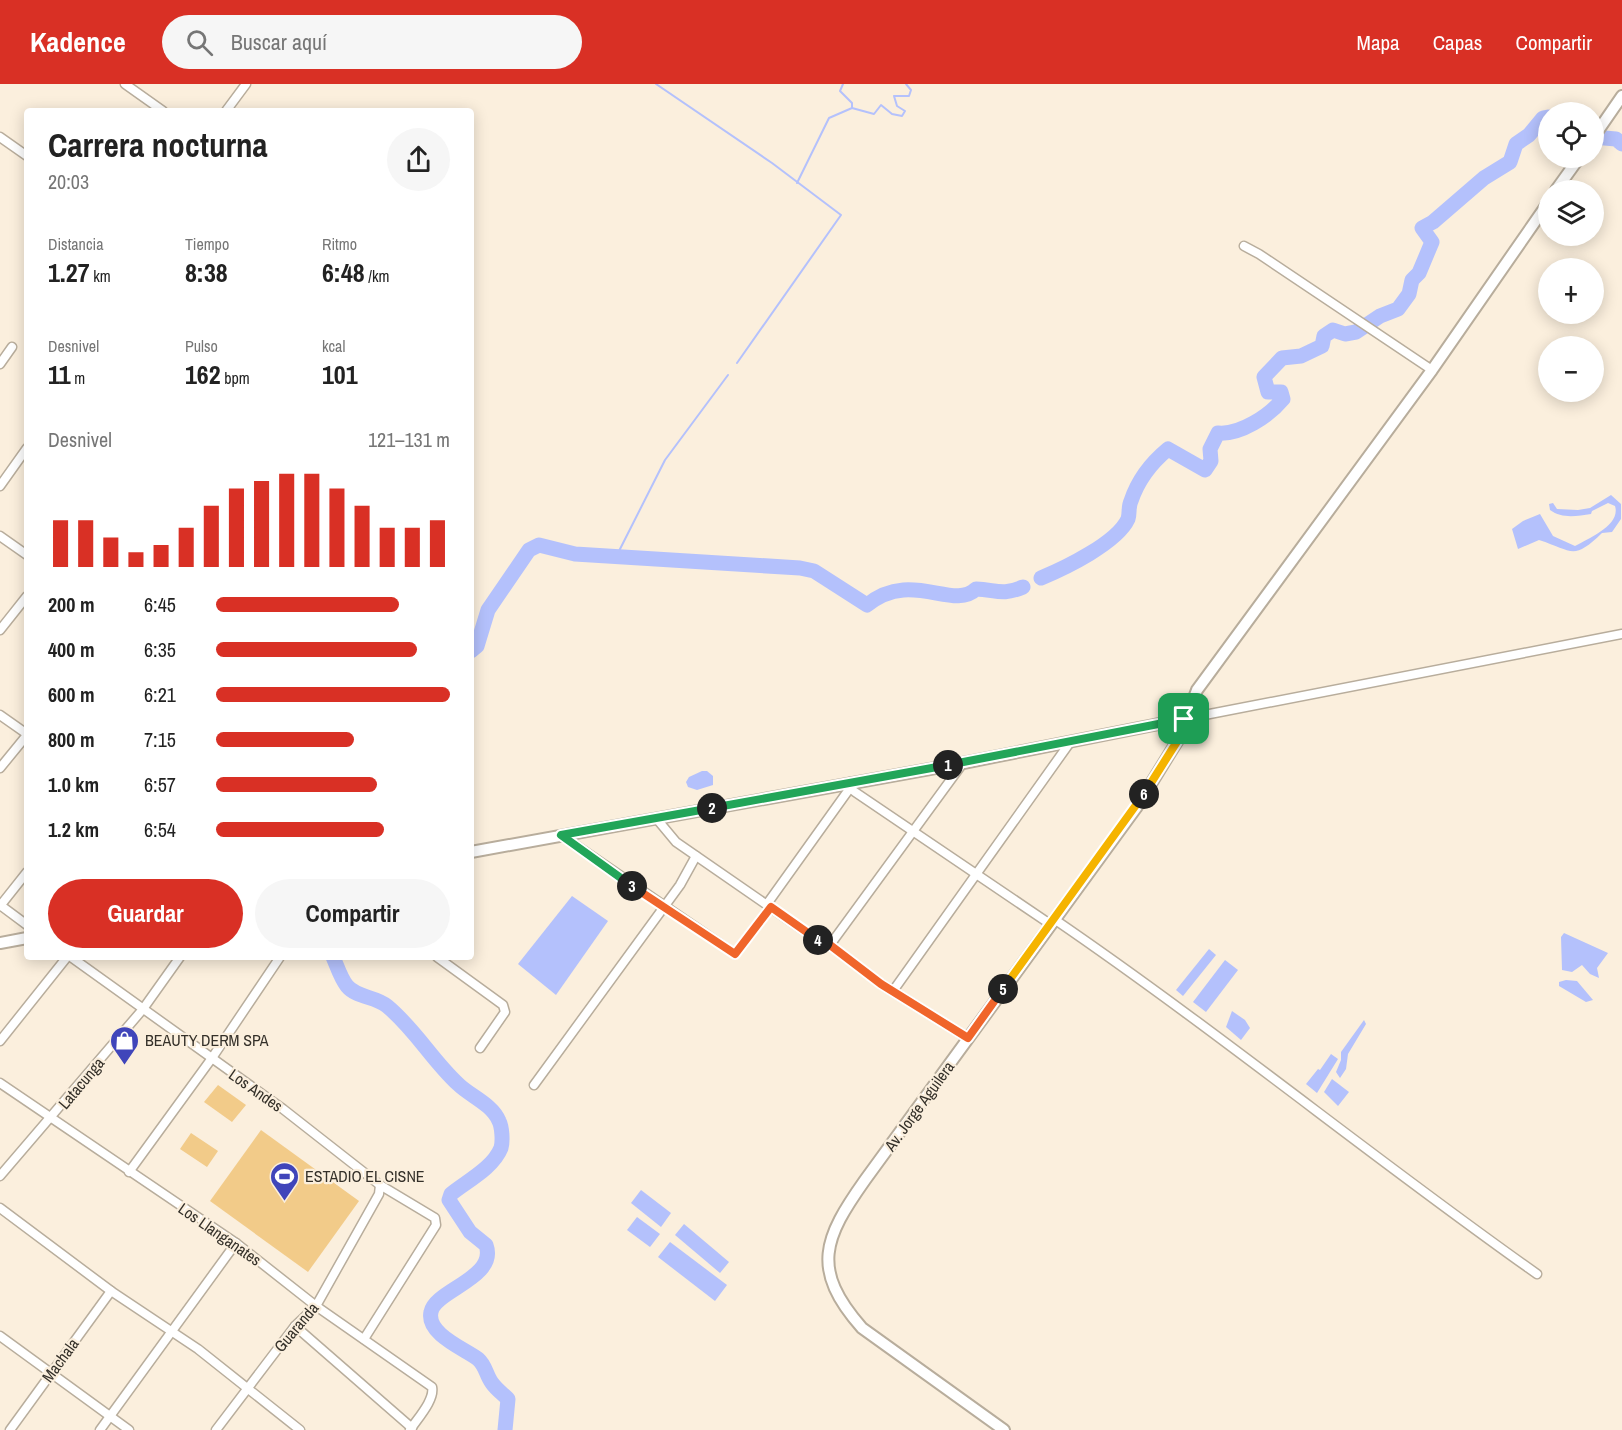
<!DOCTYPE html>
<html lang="es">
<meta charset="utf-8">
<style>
body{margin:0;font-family:"Archivo Narrow",sans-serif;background:#f6f6f6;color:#222;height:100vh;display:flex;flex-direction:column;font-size:22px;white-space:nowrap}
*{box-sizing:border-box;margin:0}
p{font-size:20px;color:#767676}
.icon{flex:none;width:33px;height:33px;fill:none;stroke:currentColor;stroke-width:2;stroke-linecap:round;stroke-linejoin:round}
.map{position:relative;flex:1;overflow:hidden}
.side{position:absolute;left:24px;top:24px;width:450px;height:852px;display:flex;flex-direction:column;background:#fff;border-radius:6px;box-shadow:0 3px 15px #0003}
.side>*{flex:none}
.controls{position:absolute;left:1538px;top:18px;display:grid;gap:12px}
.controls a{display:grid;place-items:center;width:66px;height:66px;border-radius:50%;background:#fff;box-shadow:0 3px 15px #0003;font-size:30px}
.pin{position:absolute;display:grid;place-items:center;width:51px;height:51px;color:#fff;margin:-26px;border-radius:12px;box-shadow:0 3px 9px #0006}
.km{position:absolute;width:30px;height:30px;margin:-15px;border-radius:50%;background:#222;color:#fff;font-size:16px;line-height:30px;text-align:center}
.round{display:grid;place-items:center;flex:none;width:63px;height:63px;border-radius:32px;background:#f6f6f6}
.headline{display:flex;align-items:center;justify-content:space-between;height:102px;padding:0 24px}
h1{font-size:33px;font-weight:700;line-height:45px}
.figures{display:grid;grid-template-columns:repeat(3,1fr);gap:9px;height:102px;padding:6px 24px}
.figures div{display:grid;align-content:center}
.figures b{font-size:26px;font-weight:700}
.figures small{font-size:16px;font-weight:400}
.figures p{font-size:16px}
.chart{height:168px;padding:12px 24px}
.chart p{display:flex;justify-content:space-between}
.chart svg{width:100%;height:108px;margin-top:6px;stroke:#d93025;stroke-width:6}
.button{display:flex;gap:12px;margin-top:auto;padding:12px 24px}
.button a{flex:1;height:69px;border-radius:36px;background:#d93025;color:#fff;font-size:24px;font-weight:700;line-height:69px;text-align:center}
.button a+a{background:#f6f6f6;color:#222}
ul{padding:0 24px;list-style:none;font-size:20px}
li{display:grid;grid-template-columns:96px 72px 1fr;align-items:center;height:45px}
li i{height:15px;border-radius:8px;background:#d93025}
header{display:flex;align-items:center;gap:36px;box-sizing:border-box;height:84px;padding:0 30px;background:#d93025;color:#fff}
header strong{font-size:28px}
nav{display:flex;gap:33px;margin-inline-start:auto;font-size:21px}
.search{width:420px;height:54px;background:#f6f6f6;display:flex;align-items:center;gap:15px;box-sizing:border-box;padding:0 21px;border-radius:33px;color:#767676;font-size:22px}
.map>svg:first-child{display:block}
.green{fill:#f2cb89}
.water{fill:#b4c1fc}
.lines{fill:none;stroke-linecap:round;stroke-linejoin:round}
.stream{stroke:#b4c1fc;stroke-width:2}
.river{stroke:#b4c1fc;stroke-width:15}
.minor-casing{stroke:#b8ad9c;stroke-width:11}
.tertiary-casing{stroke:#b8ad9c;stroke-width:14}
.minor{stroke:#fff;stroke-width:8}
.tertiary{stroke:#fff;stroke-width:10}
.split-1-casing{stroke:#fff;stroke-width:12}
.split-2-casing{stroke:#fff;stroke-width:12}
.split-3-casing{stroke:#fff;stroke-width:12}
.split-4-casing{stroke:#fff;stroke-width:12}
.split-5-casing{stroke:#fff;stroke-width:12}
.split-6-casing{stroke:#fff;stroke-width:12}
.split-7-casing{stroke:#fff;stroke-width:12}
.split-1{stroke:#22a559;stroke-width:8}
.split-2{stroke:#22a559;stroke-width:8}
.split-3{stroke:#22a559;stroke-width:8}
.split-4{stroke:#f0652b;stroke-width:8}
.split-5{stroke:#f0652b;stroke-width:8}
.split-6{stroke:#f5b400;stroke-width:8}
.split-7{stroke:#f5b400;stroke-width:8}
.labels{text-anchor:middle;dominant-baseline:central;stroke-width:4.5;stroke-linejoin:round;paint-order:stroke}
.poi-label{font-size:16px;fill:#343029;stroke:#fbefdd;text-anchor:start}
.street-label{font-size:16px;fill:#343029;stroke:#fbefdd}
</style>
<header>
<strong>Kadence</strong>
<div class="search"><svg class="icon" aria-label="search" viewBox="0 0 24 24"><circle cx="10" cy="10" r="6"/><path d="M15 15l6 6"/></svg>Buscar aquí</div>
<nav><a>Mapa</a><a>Capas</a><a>Compartir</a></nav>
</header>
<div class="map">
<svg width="1622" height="1346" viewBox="0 0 1622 1346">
<rect width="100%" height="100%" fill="#fbefdd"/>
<g class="green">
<path d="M 218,1001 L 246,1021 L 232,1038 L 204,1018 Z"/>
<path d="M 261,1046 L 359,1117 L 308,1188 L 210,1117 Z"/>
<path d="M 191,1049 L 218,1067 L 207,1083 L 180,1065 Z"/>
</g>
<g class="water">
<path d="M 1611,411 L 1621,420 L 1621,435 L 1612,448 L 1602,449 C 1573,477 1573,467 1539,456 L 1518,465 L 1512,445 L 1523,437 L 1540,430 L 1553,452 L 1575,462 C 1589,454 1621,441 1615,422 L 1608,419 L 1592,427 L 1591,430 C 1577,432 1562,435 1550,426 L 1549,420 L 1553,419 L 1557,425 L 1578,426 L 1590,424 Z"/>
<path d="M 702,687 L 707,687 L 713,692 L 713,701 L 697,706 L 688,703 L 686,698 L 689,693 Z"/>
<path d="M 572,812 L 608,837 L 556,911 L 518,880 Z"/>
<path d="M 1564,849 L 1608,869 L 1597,884 L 1599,894 L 1590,890 L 1582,881 L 1572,888 L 1562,886 L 1561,853 Z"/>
<path d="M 1209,865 L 1216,871 L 1183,912 L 1176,906 Z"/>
<path d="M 1225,876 L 1238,886 L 1206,928 L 1193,918 Z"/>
<path d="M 1566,896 L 1577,897 L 1593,916 L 1586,918 L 1559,902 L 1559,898 Z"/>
<path d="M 1232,927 L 1245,936 L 1250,944 L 1241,956 L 1226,943 Z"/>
<path d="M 1364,936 L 1366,940 L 1348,970 L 1346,985 L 1340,994 L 1336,988 L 1341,976 L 1341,968 Z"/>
<path d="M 1331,970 L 1338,975 L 1317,1009 L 1306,1000 L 1318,985 L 1320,986 Z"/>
<path d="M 1332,995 L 1349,1008 L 1338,1022 L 1324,1008 Z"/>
<path d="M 641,1106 L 671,1129 L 661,1143 L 631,1119 Z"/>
<path d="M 637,1133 L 660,1150 L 650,1163 L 627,1146 Z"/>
<path d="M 684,1140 L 729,1178 L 720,1189 L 675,1151 Z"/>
<path d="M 670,1158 L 727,1201 L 715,1217 L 658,1173 Z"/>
</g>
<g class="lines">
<g class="stream">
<path d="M 656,0 L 772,79 L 841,131 L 737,279"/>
<path d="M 852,24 L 874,30 L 881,21 L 892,30 L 902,32 L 905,27 L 897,22 L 894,12 L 909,12 L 911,6 L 906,0"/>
<path d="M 797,99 L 829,34 L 852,24 L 852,19 L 840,7 L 843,0"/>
<path d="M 616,473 L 665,376 L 728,291"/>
</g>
<g class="river">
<path d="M 1593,53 L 1616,55 L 1622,60"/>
<path d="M 1041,494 C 1065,484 1117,459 1128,435 C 1130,429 1128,423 1131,417 C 1138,396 1151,379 1168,365 L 1205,386 L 1211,377 L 1210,365 L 1218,349 C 1240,351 1269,332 1283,315 L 1281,308 L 1268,308 L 1264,293 L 1282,274 L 1301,272 L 1322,262 L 1324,252 L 1333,246 L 1345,250 L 1356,248 L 1380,232 L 1398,225 L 1409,210 L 1412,196 L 1419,189 L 1432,158 L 1422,144 L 1433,138 L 1484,94 L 1510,78 L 1516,60 L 1529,51 L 1543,34 L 1548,33"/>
<path d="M 471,567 L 477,562 L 488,526 L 529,466 L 539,461 L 575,470 L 800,484 L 814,487 L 867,521 C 911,485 953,527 976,505 C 997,506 1002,512 1023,503"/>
<path d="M 333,873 C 337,882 341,895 347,902 C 357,914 375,912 387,922 C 415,945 432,976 458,1000 C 470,1012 492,1020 499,1037 C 502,1043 503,1057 501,1064 C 493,1084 467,1097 451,1110 L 449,1116 L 470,1148 L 486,1161 C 498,1194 435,1206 431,1228 C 426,1250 465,1265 478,1275 C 486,1282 486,1291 492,1299 C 496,1305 503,1310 508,1315 L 505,1346"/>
</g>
<defs>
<g id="minor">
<path d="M 125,0 L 163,27"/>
<path d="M 226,27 L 246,0"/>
<path d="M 0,53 L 27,72"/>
<path d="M 1244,162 L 1259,170 L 1432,286"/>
<path d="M 0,280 L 12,263"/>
<path d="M 0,402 L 27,364"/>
<path d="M 0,452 L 27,471"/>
<path d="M 0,546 L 27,512"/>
<path d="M 0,631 L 27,650"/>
<path d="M 1184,635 L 1622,550"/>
<path d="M 0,684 L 27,651"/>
<path d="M 850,698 L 850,704 L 855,708 L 1050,840"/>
<path d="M 656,734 L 676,758 L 822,859 L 830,861 L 881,900 L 968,954"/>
<path d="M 561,751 L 735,870 L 771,823"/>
<path d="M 767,820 L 850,704"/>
<path d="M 0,821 L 27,841"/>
<path d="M 0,822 L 27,788"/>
<path d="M 1054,835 C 1219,948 1374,1075 1537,1190"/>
<path d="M 830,861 L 963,679"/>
<path d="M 71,873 L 283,1025 L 380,1101 L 435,1134 L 436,1141 L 364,1255"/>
<path d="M 437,873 L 503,921 L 505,928 L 480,964"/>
<path d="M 893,907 L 1071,657"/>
<path d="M 0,957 L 67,873"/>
<path d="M 0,999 L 236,1159 L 316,1222 L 432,1303 C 435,1316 417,1335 410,1346"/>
<path d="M 534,1001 L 680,801 L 696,772"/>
<path d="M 129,1088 L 212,974 L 280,873"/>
<path d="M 0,1092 L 143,925 L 180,873"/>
<path d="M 0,1124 L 111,1207 L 198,1265 L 300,1346"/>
<path d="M 295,1242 L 412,1344"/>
<path d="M 0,1252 L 129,1346"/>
<path d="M 10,1346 L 111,1207"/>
<path d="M 100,1346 L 236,1159"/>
<path d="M 216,1346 L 295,1242 L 316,1222 L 379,1110 L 380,1101"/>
</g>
<g id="tertiary">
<path d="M 1593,54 L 1622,12"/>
<path d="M 1556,106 L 1579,74"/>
<path d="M 471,768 L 963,679 L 1184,635"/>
<path d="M 0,859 L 27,854"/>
<path d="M 1004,1346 L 862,1244 C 810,1185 824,1154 865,1096 L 1136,724 L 1178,656 L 1197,606 L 1432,286 L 1548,119"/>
</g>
</defs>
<use href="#minor" class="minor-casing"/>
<use href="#tertiary" class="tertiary-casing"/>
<use href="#minor" class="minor"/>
<use href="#tertiary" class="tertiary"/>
</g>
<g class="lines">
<defs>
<path id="split-1" d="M 948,681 L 1184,635"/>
<path id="split-2" d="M 712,724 L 948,681"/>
<path id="split-3" d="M 632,802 L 561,751 L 712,724"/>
<path id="split-4" d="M 632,802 L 735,870 L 771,823 L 818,856"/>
<path id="split-5" d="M 818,856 L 830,861 L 881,900 L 968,954 L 1003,905"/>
<path id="split-6" d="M 1003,905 L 1144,710"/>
<path id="split-7" d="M 1144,710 L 1178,656 L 1184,635"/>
</defs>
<use href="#split-1" class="split-1-casing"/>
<use href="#split-2" class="split-2-casing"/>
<use href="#split-3" class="split-3-casing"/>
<use href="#split-4" class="split-4-casing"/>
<use href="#split-5" class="split-5-casing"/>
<use href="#split-6" class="split-6-casing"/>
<use href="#split-7" class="split-7-casing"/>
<use href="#split-1" class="split-1"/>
<use href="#split-2" class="split-2"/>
<use href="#split-3" class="split-3"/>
<use href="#split-4" class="split-4"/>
<use href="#split-5" class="split-5"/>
<use href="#split-6" class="split-6"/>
<use href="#split-7" class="split-7"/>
</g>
<defs>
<symbol id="shop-pin" viewBox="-11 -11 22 30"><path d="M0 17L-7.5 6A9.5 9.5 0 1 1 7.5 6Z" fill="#4045ba" stroke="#fbefdd"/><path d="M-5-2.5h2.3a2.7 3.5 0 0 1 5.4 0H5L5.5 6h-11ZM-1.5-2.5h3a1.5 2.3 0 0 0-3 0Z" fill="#fff"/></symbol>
<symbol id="stadium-pin" viewBox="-11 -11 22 30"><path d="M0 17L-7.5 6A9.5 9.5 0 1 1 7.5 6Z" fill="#4045ba" stroke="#fbefdd"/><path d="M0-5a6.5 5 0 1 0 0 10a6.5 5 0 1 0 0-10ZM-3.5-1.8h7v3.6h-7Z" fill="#fff"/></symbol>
</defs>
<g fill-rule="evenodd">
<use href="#shop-pin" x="108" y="940" width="33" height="45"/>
<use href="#stadium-pin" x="268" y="1076" width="33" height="45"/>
</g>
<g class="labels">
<g class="poi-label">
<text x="145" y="956">BEAUTY DERM SPA</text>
<text x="305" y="1092">ESTADIO EL CISNE</text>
</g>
<g class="street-label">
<text transform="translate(81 999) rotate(-50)">Latacunga</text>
<text transform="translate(256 1006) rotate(35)">Los Andes</text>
<text transform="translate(919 1022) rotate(-54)">Av. Jorge Aguilera</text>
<text transform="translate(220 1150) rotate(35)">Los Llanganates</text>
<text transform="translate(296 1243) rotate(-50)">Guaranda</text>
<text transform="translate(60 1276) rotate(-54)">Machala</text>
</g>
</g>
</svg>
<div class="controls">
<a><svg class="icon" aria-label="locate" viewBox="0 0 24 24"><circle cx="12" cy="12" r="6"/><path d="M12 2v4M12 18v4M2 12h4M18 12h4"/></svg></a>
<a><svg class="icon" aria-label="layers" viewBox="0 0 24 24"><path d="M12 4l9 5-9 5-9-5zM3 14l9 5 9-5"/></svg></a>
<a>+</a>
<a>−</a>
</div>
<div class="pin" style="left:1184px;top:635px;background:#1e9e55"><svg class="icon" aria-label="arrive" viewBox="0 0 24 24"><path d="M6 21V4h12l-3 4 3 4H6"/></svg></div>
<b class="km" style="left:948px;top:681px">1</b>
<b class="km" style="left:712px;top:724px">2</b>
<b class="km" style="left:632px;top:802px">3</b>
<b class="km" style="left:818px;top:856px">4</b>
<b class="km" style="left:1003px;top:905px">5</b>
<b class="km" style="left:1144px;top:710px">6</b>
<section class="side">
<div class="headline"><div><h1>Carrera nocturna</h1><p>20:03</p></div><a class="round"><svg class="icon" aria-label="share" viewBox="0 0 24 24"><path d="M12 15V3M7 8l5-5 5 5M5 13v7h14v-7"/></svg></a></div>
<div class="figures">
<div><p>Distancia</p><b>1.27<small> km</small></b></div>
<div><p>Tiempo</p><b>8:38</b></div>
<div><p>Ritmo</p><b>6:48<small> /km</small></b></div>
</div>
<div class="figures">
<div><p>Desnivel</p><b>11<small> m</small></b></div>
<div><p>Pulso</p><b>162<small> bpm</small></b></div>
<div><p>kcal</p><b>101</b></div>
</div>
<div class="chart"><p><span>Desnivel</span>121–131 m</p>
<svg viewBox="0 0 160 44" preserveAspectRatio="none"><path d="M5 44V25M15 44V25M25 44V32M35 44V38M45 44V35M55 44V28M65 44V19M75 44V12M85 44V9M95 44V6M105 44V6M115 44V12M125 44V19M135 44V28M145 44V28M155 44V25"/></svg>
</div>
<ul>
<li><b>200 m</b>6:45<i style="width:78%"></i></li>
<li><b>400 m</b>6:35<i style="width:86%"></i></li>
<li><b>600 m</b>6:21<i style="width:100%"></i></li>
<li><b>800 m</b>7:15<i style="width:59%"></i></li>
<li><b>1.0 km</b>6:57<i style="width:69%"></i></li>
<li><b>1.2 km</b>6:54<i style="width:72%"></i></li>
</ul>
<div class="button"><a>Guardar</a><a>Compartir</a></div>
</section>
</div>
